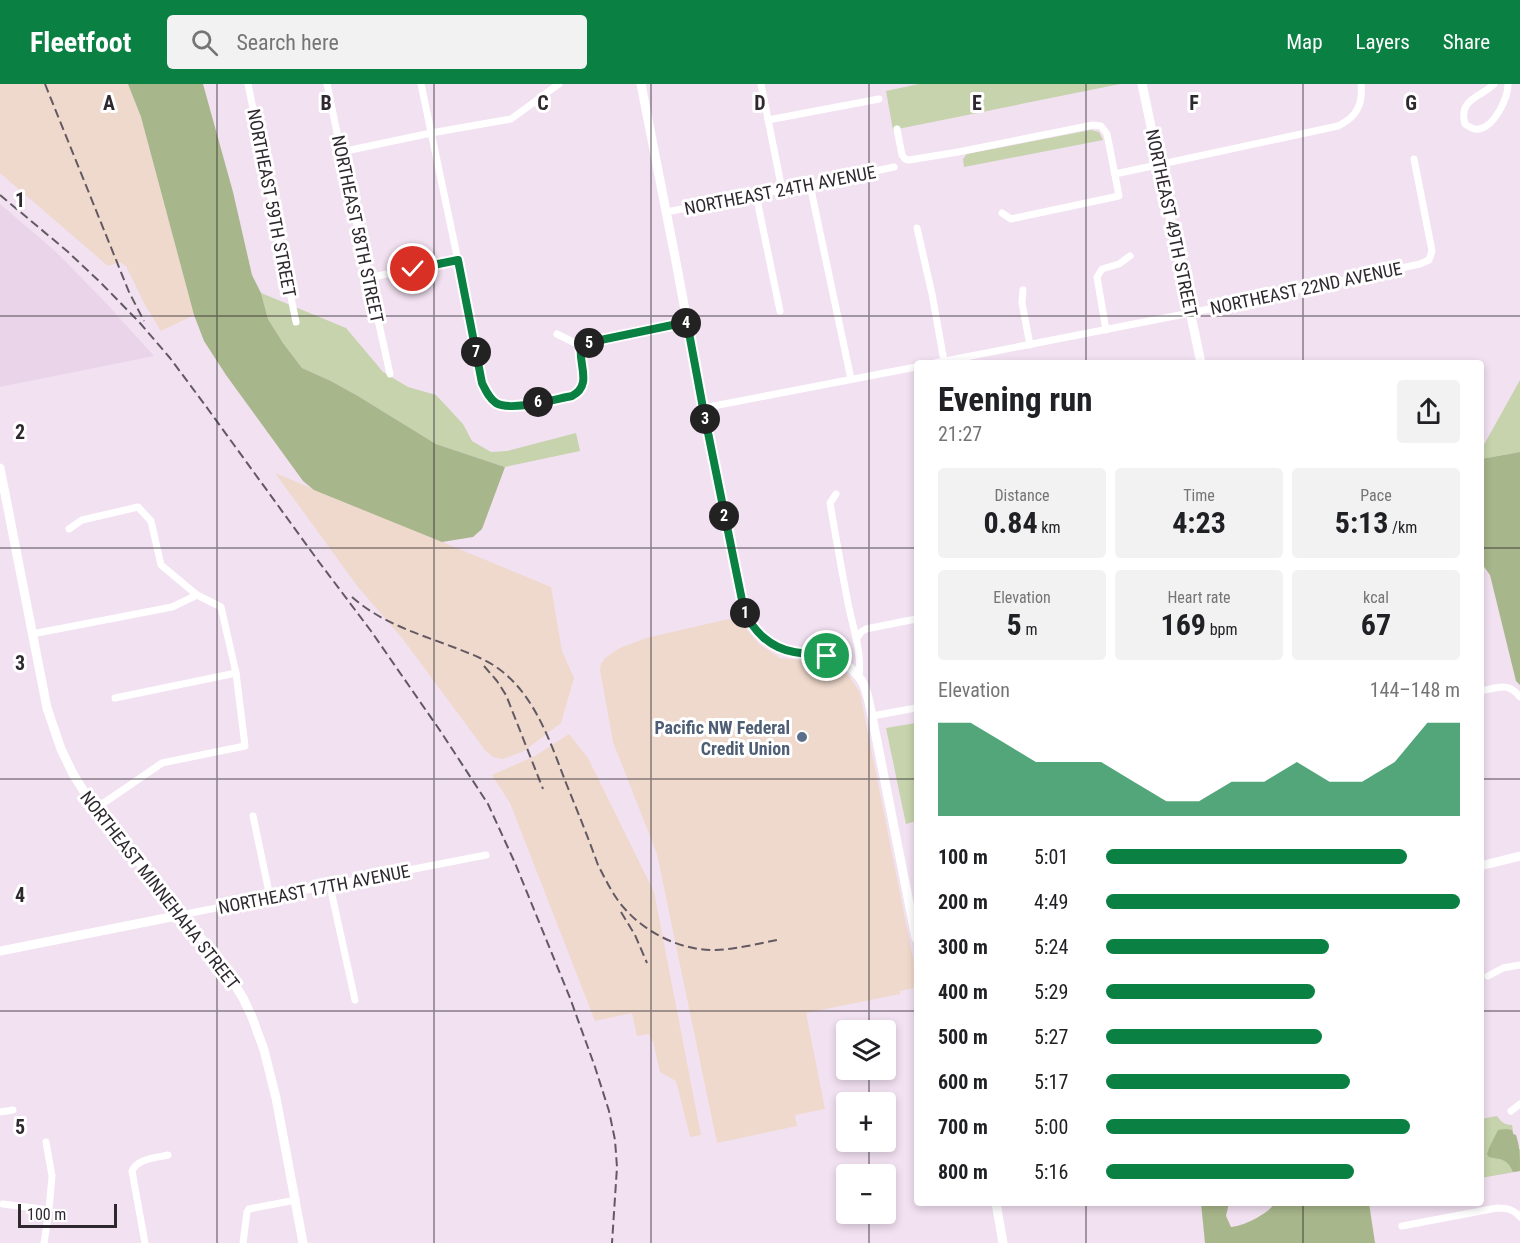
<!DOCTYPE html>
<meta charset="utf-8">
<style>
body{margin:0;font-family:"Roboto Condensed",sans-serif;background:#f2f2f2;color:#202124;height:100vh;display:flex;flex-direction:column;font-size:22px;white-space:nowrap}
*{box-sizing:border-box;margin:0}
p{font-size:20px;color:#757577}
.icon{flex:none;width:33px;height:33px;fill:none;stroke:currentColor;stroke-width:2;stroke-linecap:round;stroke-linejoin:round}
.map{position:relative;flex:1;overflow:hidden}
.panel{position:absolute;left:914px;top:276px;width:570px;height:846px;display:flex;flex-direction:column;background:#fff;border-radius:6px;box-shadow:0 3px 9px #0003}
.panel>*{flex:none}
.buttons{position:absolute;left:836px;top:936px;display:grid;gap:12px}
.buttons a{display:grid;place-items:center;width:60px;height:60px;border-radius:6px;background:#fff;box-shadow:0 3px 9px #0003;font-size:30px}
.scale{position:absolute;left:18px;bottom:15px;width:99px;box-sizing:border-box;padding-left:6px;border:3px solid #2f292f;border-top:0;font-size:16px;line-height:21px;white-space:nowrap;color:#2f292f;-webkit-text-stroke:4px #fff;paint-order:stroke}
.pin{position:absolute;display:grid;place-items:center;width:51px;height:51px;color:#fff;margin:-26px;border:3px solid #fff;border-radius:50%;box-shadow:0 2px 6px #0007}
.km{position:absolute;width:30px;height:30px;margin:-15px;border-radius:50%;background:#222;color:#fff;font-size:16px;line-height:30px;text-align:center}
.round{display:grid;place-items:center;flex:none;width:63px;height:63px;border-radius:6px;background:#f2f2f2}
.overview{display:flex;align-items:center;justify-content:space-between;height:102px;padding:0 24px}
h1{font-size:33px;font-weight:700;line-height:45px}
.figures{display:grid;grid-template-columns:repeat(3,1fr);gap:9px;height:102px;padding:6px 24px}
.figures div{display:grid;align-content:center;border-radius:6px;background:#f2f2f2;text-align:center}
.figures b{font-size:30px;font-weight:700}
.figures small{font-size:16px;font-weight:400}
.figures p{font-size:16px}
.chart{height:168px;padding:12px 24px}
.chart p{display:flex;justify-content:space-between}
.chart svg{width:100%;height:108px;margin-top:6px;fill:#0b8043;opacity:.7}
ul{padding:0 24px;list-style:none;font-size:20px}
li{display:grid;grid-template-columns:96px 72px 1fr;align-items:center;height:45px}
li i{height:15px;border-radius:8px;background:#0b8043}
header{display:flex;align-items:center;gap:36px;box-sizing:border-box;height:84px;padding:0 30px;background:#0b8043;color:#fff}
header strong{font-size:28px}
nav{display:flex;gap:33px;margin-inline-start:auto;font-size:21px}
.search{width:420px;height:54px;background:#f2f2f2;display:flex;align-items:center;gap:15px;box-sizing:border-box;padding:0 21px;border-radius:6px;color:#757577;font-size:22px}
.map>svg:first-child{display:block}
.built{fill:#ead4ea}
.industrial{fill:#efd9cc}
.green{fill:#c6d3ac}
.forest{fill:#a8b68b}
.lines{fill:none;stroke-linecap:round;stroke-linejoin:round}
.street{stroke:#fff;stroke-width:7}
.secondary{stroke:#fff;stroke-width:9}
.rail{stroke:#625962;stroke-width:2;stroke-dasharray:9 4.5;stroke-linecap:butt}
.route-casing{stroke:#fff;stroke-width:12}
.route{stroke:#0b8043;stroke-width:8}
.grid{fill:none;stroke:#2f292f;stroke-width:1.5;stroke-opacity:0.55}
.service-dot{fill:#5c6f8a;stroke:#fff;stroke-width:2}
.labels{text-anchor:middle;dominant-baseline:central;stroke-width:6;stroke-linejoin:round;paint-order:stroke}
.street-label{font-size:18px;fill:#2f292f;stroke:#fff}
.service-label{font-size:18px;font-weight:bold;fill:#4e5e75;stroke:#fff;text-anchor:end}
.grid-label{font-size:20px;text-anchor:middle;font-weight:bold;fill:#2f292f;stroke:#fff;stroke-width:6;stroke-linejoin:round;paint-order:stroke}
</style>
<header>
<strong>Fleetfoot</strong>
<div class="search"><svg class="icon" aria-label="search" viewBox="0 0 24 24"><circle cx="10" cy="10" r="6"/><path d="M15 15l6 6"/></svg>Search here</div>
<nav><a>Map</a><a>Layers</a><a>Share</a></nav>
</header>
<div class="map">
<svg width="1520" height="1159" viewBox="0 0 1520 1159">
<rect width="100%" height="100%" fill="#f2e1f1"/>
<path class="built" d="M 0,120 L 56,168 L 105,218 L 154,272 L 0,303 Z"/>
<g class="industrial">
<path d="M 0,0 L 128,0 L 141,33 L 194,231 L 161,247 L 144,219 L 126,182 L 120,178 L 108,182 L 0,89 Z"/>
<path d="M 275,389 L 551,503 L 562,567 L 574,594 L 561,639 L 524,667 L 503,675 L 493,673 L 485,666 L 402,554 L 358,503 Z"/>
<path d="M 729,535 L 743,541 L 759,560 L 780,574 L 812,577 L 834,582 L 850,593 L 860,609 L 916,889 L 916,919 L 914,904 L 900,907 L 900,910 L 806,929 L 825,1025 L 795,1031 L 797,1042 L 717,1059 L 657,770 L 613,658 L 600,586 L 601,580 L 605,574 L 620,564 L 646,554 Z"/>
<path d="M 569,650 L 588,674 L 654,808 L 701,1051 L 690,1053 L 676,997 L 660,988 L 653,957 L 651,957 L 649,950 L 637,952 L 632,929 L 595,937 L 510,719 L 492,691 L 535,672 Z"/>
</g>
<g class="green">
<path d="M 919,0 L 1120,0 L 893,46 L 886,7 Z"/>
<path d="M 1091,46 L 1099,48 L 1103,56 L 964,83 L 963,75 L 967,70 Z"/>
<path d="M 261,209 L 346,244 L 383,288 L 408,303 L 436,311 L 463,340 L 472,357 L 491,368 L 507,367 L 576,349 L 580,367 L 505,383 L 436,360 L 358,312 L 331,297 L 302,284 L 283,259 L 268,235 Z"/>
<path d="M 1520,296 L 1520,368 L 1481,375 L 1481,366 Z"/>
<path d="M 916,639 L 916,737 L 906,740 L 886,644 Z"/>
<path d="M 1497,1032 C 1501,1038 1505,1041 1512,1041 L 1516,1065 L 1520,1065 L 1520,1087 L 1481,1094 L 1481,1035 Z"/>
</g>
<g class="forest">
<path d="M 128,0 L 203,0 L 233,108 L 252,191 L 261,209 L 268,235 L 283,259 L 302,284 L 331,297 L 358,312 L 436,360 L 505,383 L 482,445 L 473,453 L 442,458 L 314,406 L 303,397 L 226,291 L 204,257 L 194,231 L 141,33 Z"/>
<path d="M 1520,368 L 1520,601 L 1516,597 L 1490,491 L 1480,477 L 1481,375 Z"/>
<path d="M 1506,1045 L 1512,1046 L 1513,1050 L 1516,1051 C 1520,1063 1520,1073 1520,1087 L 1513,1088 C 1507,1074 1502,1076 1489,1073 L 1487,1070 L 1489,1064 L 1498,1046 Z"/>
<path d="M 1201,1119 L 1229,1119 L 1226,1132 L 1231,1143 C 1244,1142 1268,1130 1275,1119 L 1369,1119 L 1375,1159 L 1205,1159 Z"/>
</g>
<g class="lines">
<g class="street">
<path d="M 248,0 L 296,238"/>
<path d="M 327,0 L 341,68 L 390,290"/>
<path d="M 421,0 L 465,210 L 482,299 L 487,310 L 496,318 L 505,322 L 517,322 L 572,311 L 583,304 C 586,288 578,277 581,262 L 591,258 L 687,238"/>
<path d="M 761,0 L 782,106"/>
<path d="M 1494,0 C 1480,14 1458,15 1465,40 C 1469,43 1474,46 1479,45 C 1495,42 1508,14 1508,0"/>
<path d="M 768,36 L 879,15"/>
<path d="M 897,45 L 902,71 L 905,75 L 909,76 L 958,68 L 1093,41 L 1101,42 L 1107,50 L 1119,112 L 1011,135 L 1002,129"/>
<path d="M 341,68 L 431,49 L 511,35 L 559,0"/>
<path d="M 1115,90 L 1338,42 C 1357,33 1363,20 1361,0"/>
<path d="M 810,101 L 851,295"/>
<path d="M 756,111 L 780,227"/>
<path d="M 666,128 L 850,93 L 856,91 L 894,83"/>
<path d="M 917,144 L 932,210 L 944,277"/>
<path d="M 368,194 L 457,175"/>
<path d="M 1023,206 L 1022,219 L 1030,261"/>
<path d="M 1106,246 L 1097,193 L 1102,185 L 1119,180 L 1130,172"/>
<path d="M 557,250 L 581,262"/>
<path d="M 935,279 L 1190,229 L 1420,180 L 1429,176 L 1432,167 L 1414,75"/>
<path d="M 703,324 L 916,283"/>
<path d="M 836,410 L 830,419 C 836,454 842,489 849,524 C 854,547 862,569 859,593"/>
<path d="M 69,445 L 82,436 L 138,423 L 151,437 L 161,481 L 197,511 L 221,523 L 236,589 L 245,662 L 162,679 L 95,725"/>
<path d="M 32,550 L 172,523 L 197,511"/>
<path d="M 857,554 L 861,548 L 866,545 L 916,535"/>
<path d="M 1480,607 C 1499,604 1507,597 1520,613"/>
<path d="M 115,614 L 236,589"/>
<path d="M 872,632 L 916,624"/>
<path d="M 253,732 L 270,813"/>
<path d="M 330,802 L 355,916"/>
<path d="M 181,831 L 306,806 L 486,771"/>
<path d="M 1488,892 L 1503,884 L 1520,881"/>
<path d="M 1511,1027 L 1520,1020"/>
<path d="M 0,1028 L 13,1026"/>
<path d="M 3,1120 L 49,1126"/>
<path d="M 1402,1142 L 1497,1124 C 1506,1124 1514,1125 1520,1133"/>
<path d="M 44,1159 L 49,1126 L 52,1092 L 46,1058"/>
<path d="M 145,1159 L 132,1087 C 138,1074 156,1074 168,1071"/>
<path d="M 243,1159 L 247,1128 L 249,1125 L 296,1116"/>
</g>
<g class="secondary">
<path d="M 641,0 L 677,183 L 703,324 L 744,526 C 753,547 769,562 791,567 C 817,573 839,568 859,593 C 867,603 869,619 872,632 L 916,854"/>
<path d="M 1142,0 L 1201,279"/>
<path d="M 0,384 L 47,624 L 61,665 L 73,690 L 95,725 L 220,877 L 243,914 L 252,933 L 264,966 L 276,1014 L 303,1159"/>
<path d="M 1480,782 L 1520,772"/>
<path d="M 0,867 L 181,831"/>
<path d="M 996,1119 L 1003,1159"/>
</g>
<g class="rail">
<path d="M 45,0 L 129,208 L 144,237"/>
<path d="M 0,111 L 67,167 L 101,199 L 140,239 L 170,274 L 205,321 L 319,478 L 371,547 L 441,648 L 488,720 L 515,779 L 570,914 L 595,983 L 609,1027 L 615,1056 L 617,1083 L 612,1159"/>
<path d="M 352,513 C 388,545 436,554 480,574 C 530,596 548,652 566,699 C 577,726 588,753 598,781 C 606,796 613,812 625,825 C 647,850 683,867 716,866 C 737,865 757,860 777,856"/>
<path d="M 484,582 L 497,597 L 506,611 L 543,705"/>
<path d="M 621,828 L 635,851 L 647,879"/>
</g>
</g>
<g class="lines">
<defs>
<path id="route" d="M 413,185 L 458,176 L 482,299 C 486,307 489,314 496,319 C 511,328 555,315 572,312 C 593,301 578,280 581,262 L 591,258 L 687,238 L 703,324 L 744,526 C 753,547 770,564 794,568 C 805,570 816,570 827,572"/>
</defs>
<use href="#route" class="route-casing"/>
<use href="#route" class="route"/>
</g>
<path class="grid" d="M 217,0 L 217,1159M 434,0 L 434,1159M 651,0 L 651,1159M 869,0 L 869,946M 1086,0 L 1086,279M 1303,0 L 1303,279M 0,232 L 1520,232M 0,464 L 916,464M 1480,464 L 1520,464M 0,695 L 916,695M 1480,695 L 1520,695M 0,927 L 916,927M 1480,927 L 1520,927M 869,986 L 869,1018M 869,1058 L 869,1090M 1086,1119 L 1086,1159M 1303,1119 L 1303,1159M 869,1130 L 869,1159"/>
<circle class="service-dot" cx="802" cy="653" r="6"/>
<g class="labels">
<g class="street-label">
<text transform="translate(780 106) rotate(-11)">NORTHEAST 24TH AVENUE</text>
<text transform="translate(272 119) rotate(79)">NORTHEAST 59TH STREET</text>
<text transform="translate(1172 139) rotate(78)">NORTHEAST 49TH STREET</text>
<text transform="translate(358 145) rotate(78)">NORTHEAST 58TH STREET</text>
<text transform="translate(1306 204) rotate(-12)">NORTHEAST 22ND AVENUE</text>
<text transform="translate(314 805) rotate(-11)">NORTHEAST 17TH AVENUE</text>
<text transform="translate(160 806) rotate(52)">NORTHEAST MINNEHAHA STREET</text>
</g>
<g class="service-label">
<text x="790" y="643">Pacific NW Federal<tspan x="790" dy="21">Credit Union</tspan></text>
</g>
</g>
<g class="grid-label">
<text x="109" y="26">A</text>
<text x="326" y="26">B</text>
<text x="543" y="26">C</text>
<text x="760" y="26">D</text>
<text x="977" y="26">E</text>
<text x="1194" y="26">F</text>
<text x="1411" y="26">G</text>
<text x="20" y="123">1</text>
<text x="20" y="355">2</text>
<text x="20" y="586">3</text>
<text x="20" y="818">4</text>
<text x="20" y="1050">5</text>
</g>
</svg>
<div class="buttons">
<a><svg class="icon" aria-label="layers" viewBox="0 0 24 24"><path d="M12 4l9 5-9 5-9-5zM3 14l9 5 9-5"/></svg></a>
<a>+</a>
<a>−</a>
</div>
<div class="scale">100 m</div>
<div class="pin" style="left:827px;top:572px;background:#1e9e55"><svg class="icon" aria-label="arrive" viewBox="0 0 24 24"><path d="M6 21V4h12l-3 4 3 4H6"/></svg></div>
<div class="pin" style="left:413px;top:185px;background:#d93025"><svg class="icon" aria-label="check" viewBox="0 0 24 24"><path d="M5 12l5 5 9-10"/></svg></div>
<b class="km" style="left:745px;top:529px">1</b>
<b class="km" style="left:724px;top:432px">2</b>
<b class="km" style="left:705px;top:335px">3</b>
<b class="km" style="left:686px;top:239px">4</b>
<b class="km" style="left:589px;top:259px">5</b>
<b class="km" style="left:538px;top:318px">6</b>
<b class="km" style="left:476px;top:268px">7</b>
<section class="panel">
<div class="overview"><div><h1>Evening run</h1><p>21:27</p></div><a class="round"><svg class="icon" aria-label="share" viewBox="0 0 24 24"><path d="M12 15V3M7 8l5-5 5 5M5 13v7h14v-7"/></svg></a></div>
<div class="figures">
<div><p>Distance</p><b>0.84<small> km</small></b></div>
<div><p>Time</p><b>4:23</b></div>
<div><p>Pace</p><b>5:13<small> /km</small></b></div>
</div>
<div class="figures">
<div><p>Elevation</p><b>5<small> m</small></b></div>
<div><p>Heart rate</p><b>169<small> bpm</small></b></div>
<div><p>kcal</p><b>67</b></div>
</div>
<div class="chart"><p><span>Elevation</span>144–148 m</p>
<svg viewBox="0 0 160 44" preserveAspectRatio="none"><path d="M0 44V6L10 6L20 14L30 22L40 22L50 22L60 30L70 38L80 38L90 30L100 30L110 22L120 30L130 30L140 22L150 6L160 6V44z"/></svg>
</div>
<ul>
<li><b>100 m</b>5:01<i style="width:85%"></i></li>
<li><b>200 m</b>4:49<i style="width:100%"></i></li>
<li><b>300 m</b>5:24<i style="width:63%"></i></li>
<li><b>400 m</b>5:29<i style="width:59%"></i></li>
<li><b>500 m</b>5:27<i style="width:61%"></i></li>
<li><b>600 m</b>5:17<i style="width:69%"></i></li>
<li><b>700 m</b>5:00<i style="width:86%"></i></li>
<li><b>800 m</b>5:16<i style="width:70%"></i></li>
</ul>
</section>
</div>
